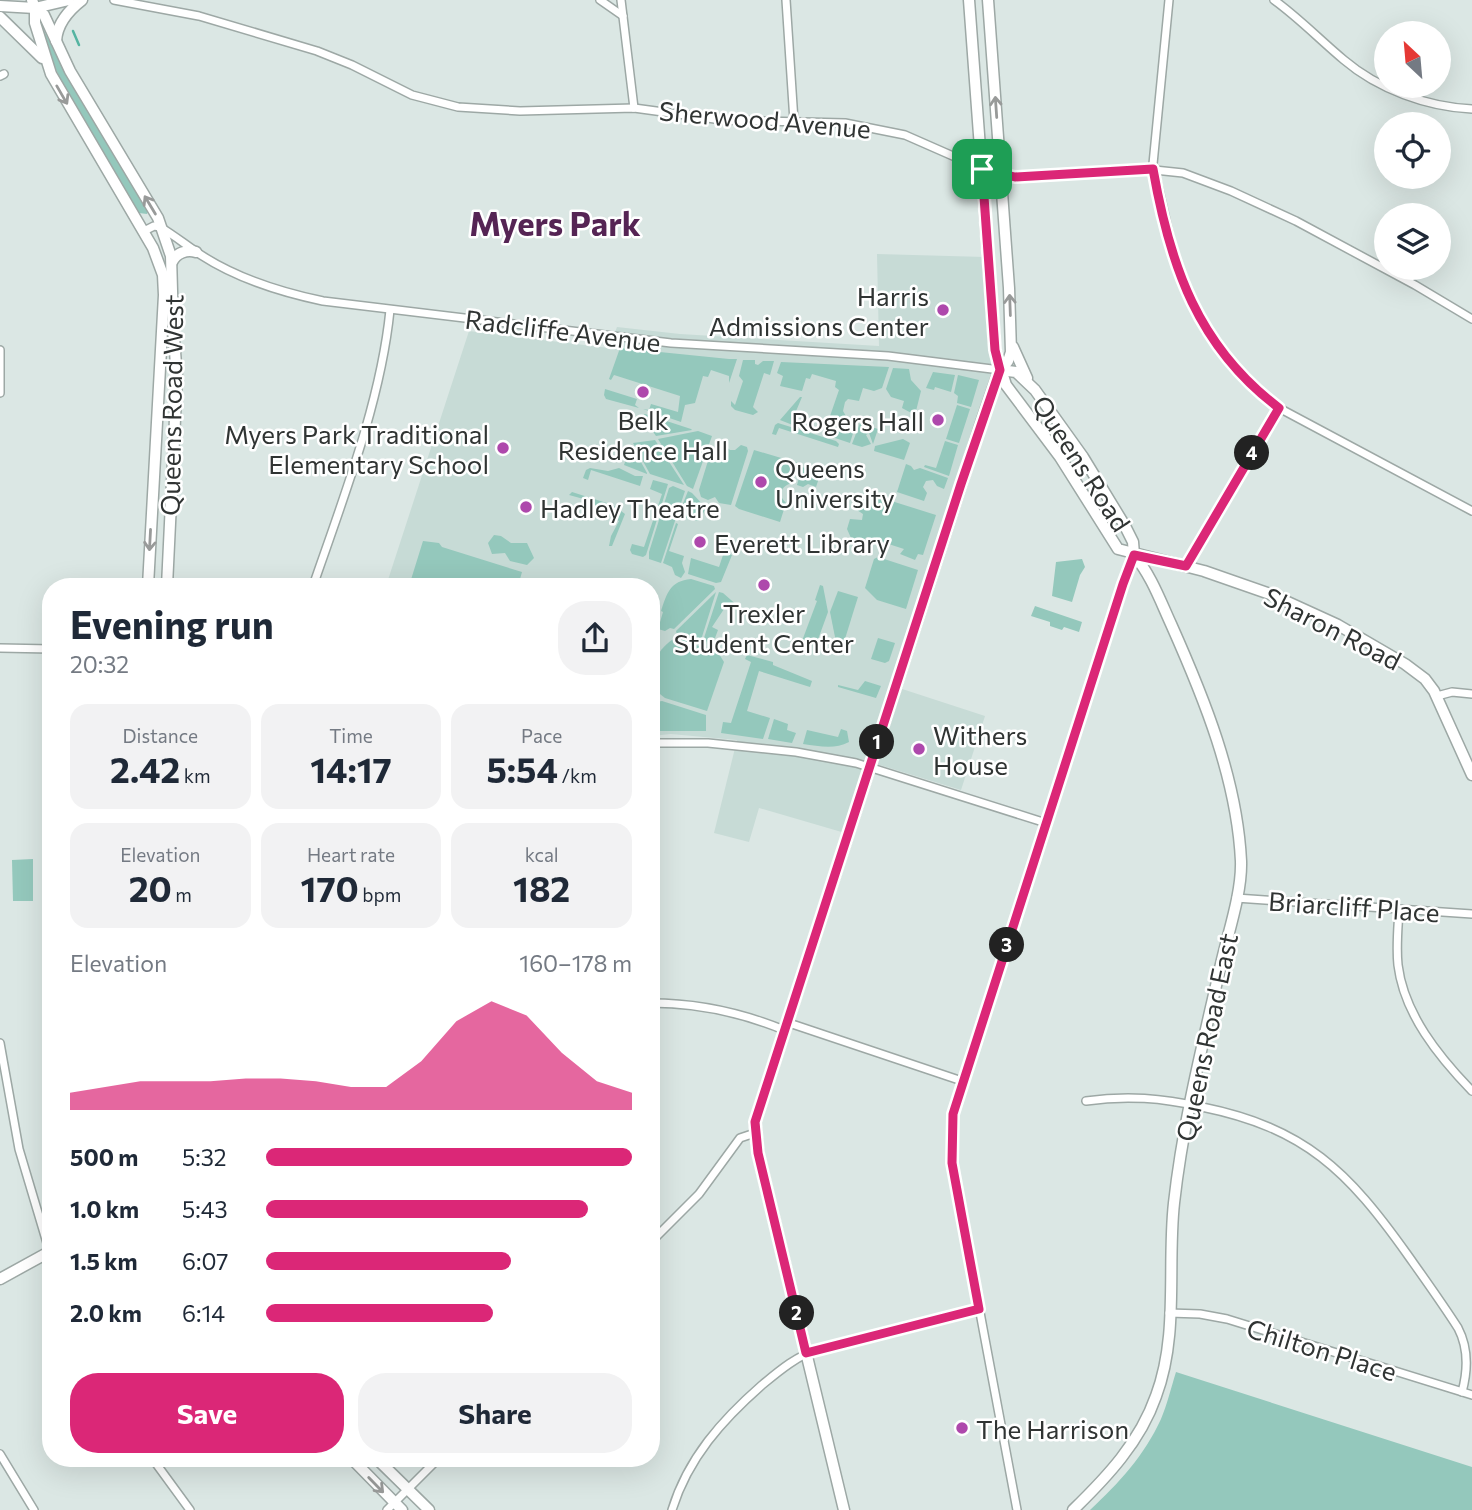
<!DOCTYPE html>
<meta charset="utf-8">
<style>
body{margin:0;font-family:Commissioner,sans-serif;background:#f2f2f3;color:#1f2937;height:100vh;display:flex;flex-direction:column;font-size:26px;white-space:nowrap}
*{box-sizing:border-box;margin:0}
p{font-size:23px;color:#747a83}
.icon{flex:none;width:38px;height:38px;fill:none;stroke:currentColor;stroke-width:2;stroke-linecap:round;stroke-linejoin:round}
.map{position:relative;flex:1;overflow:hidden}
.drawer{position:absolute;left:42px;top:578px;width:618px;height:889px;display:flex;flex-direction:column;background:#fff;border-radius:28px;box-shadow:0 7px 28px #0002}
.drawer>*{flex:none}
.needle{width:46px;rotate:334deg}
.controls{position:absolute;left:1374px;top:21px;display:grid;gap:14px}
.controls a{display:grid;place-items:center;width:77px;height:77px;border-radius:50%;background:#fff;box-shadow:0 7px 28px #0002;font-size:35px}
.pin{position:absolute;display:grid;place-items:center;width:60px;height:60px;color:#fff;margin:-30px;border-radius:14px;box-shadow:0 4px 10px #0006}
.km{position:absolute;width:35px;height:35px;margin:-18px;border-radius:50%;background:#222;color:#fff;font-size:19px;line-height:35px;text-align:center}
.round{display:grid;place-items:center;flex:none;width:74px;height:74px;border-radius:28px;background:#f2f2f3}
.headline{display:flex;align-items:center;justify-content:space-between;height:119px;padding:0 28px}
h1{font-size:38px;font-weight:700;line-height:52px}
.figures{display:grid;grid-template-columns:repeat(3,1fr);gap:10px;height:119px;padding:7px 28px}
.figures div{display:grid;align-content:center;border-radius:18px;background:#f2f2f3;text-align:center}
.figures b{font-size:35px;font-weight:700}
.figures small{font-size:19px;font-weight:400}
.figures p{font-size:19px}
.chart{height:196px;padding:14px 28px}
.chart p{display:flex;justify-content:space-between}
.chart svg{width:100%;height:126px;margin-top:7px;fill:#db2777;opacity:.7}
.action{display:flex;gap:14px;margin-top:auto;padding:14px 28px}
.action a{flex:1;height:80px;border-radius:28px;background:#db2777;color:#fff;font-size:28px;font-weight:700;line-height:80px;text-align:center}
.action a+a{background:#f2f2f3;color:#1f2937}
ul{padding:0 28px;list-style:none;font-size:23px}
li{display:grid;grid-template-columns:112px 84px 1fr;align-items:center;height:52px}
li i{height:18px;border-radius:9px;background:#db2777}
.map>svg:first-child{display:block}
.built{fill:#c7dbd6}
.green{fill:#94c8bc}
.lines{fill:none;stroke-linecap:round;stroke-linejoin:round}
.stream{stroke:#55b4a1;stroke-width:2.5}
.street-casing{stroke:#9da8a5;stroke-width:10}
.secondary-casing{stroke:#9da8a5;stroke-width:13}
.street{stroke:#fff;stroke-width:7}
.secondary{stroke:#fff;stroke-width:10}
.oneway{stroke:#989a99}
.route-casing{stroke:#fff;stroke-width:14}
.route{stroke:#db2777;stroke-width:9}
.poi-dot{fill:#ae48ac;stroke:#fff;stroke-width:2.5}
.labels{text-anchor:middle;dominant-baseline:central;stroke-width:5;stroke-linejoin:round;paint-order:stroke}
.street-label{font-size:26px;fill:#303433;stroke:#fff}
.poi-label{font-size:26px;fill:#303433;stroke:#fff;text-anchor:start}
.district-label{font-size:33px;font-weight:bold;fill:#552454;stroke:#fff}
</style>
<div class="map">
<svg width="1472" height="1510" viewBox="0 0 1472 1510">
<rect width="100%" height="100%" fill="#dbe7e4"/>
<path class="built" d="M 877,254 L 985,257 L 993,378 L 893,686 L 985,716 L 961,790 L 867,761 L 845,833 L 759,808 L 749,842 L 714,833 L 737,740 L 671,734 L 651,736 L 651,586 L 386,586 L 469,331 L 609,348 L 617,327 L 680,334 L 879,346 Z"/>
<g class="green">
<path d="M 39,20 L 59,61 L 149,209 L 147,214 L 139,213 L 136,209 C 99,148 56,89 39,20 Z"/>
<path d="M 620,348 L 729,359 L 737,359 L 729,383 L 729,376 L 711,370 L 708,377 L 703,376 L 695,403 L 685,405 L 681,422 L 643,409 L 649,410 L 651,404 L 678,412 L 680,396 L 614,375 L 611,380 L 609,379 Z"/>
<path d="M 743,360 L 755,360 L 755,364 L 758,365 L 763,361 L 774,361 L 770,375 L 764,373 L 753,407 L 758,412 L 753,415 L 735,410 L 731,406 L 731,401 L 735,405 L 743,381 L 739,376 Z"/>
<path d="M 781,362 L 889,367 L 882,388 L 874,391 L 863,388 L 859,401 L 848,399 L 845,402 L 843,411 L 854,430 L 850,443 L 823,434 L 825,429 L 829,430 L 832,421 L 829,419 L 839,390 L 835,387 L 836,381 L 812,374 L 810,379 L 806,378 L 802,391 L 780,386 L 783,376 L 777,373 Z"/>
<path d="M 893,368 L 909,369 L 911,380 L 921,391 L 915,415 L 902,408 L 904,401 L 891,397 L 886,389 Z"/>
<path d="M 933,372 L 955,375 L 951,392 L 935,387 L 934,390 L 926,388 Z"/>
<path d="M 958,375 L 979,380 L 971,407 L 957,403 L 958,396 L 954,393 Z"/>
<path d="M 605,389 L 637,399 L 635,405 L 639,408 L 606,399 L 604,395 Z"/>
<path d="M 800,397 L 802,397 L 794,416 L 798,421 L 815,427 L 813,433 L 780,420 Z"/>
<path d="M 957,405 L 970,409 L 959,443 L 946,439 Z"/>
<path d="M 645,414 L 691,429 L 692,430 L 656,436 L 642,416 Z"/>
<path d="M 778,423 L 836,441 L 839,444 L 838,447 L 779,428 L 776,435 L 772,434 L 775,425 Z"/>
<path d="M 860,423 L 878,429 L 873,444 L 869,433 L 866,435 L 871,444 L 862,447 L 852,444 Z"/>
<path d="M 698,431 L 712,436 L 693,489 L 687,486 L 658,439 Z"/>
<path d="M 903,439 L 910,443 L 904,460 L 874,451 L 875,446 Z"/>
<path d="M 655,440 L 684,485 L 650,474 L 633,443 Z"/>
<path d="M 945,441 L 958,445 L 949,476 L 924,467 L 925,465 L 936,468 Z"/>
<path d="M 631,444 L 647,473 L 647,474 L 624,465 Z"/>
<path d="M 741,445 L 747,447 L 748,451 L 731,505 L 719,503 L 715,497 L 708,500 L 701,497 L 699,490 L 711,451 L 725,446 L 730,450 L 735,450 Z"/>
<path d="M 754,450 L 798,463 L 792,483 C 781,486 777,495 786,503 L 780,522 L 739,509 L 735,506 Z"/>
<path d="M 906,464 L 911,466 L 914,470 L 920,468 L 948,478 L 944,489 L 937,486 L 933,480 L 926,481 L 923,487 L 927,493 L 924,501 L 897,492 Z"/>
<path d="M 802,467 L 818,473 L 819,478 L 816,487 L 808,484 L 803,487 L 797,485 Z"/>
<path d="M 590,468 L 608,471 L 619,468 L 635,476 L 643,476 L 640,486 L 591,470 L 588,480 L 583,478 L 586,470 Z"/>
<path d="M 653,480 L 668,484 L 646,555 L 643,557 L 632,554 L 630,550 L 632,544 L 644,547 L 662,494 L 650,489 Z"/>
<path d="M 673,486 L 685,491 L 661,563 L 649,559 L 649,552 L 669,488 Z"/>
<path d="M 688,491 L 692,493 L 706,508 L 699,521 L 678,516 Z"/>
<path d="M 572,492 L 613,505 L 625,514 L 612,546 L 609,546 L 611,536 L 619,521 L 607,516 L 591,501 L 569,495 Z"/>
<path d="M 866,493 L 936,515 L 923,555 L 918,554 L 915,560 L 900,554 L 904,549 L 867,537 L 860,542 L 851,538 L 847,529 L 850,519 L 862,520 L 863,514 L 854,508 C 856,501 858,495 866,493 Z"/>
<path d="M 676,523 L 678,524 L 669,551 L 684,556 L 682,563 L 685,572 L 681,578 L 675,575 L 672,567 L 663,563 Z"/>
<path d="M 494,535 L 501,536 L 511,543 L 527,543 L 534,558 L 527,565 L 510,561 L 505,553 L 492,554 L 488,543 Z"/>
<path d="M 423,541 L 439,543 L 442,547 L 522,572 L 518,586 L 409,586 Z"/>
<path d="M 724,552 L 732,555 L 721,582 L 716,583 L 688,574 L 691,558 L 719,567 Z"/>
<path d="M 878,557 L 918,570 L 906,609 L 877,600 L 865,588 L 874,559 Z"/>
<path d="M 1082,559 L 1085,567 L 1080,575 L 1072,602 L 1052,596 L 1056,562 Z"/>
<path d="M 691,579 L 714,586 L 715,589 L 674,629 L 670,628 L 665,631 L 658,629 L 663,612 L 661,611 C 667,593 670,581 691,579 Z"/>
<path d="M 820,585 L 823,586 L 828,612 L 816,645 L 802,641 L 817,601 L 815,600 Z"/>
<path d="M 838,591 L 858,597 L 844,642 L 836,642 L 830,612 Z"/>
<path d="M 716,592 L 701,640 L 698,642 L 677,635 L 676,631 Z"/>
<path d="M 719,592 L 723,593 L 739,607 L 733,611 L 726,606 L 712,627 L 718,630 L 715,638 L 708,638 L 706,643 L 711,646 L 703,641 Z"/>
<path d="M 1035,606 L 1082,622 L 1079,632 L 1064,627 L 1062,630 L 1050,626 L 1050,622 L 1031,616 Z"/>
<path d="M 676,637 L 719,654 L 724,662 L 707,711 L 665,698 L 651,687 C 651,662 657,650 676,637 Z"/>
<path d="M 878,638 L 895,643 L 889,661 L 885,663 L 871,659 Z"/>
<path d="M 747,655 L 773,662 L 773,665 L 812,681 L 810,687 L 759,671 L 747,711 L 770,718 L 763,739 L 721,733 L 723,722 L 731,723 L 751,662 L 745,659 Z"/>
<path d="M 865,681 L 881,686 L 876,698 L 838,687 L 838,685 L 858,690 Z"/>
<path d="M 662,701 L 706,715 L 706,731 L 651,731 L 651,703 Z"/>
<path d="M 774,719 L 788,724 L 787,730 L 796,733 L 792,743 L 768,739 Z"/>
<path d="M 841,729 L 847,731 L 849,742 C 834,750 819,746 803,744 L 807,730 L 838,737 Z"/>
<path d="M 33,859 L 33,901 L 13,901 L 12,860 Z"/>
<path d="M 1176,1372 L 1472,1467 L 1472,1510 L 1090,1510 C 1119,1483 1144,1456 1161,1419 C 1167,1405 1171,1388 1176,1372 Z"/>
</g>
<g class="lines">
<path class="stream" d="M 73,31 L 79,45"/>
<defs>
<g id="street">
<path d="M 114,0 L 199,16 L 317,51 L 352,65 L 412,95 L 458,107 L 520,111 L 634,108 L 722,120 L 845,123 L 905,135 L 987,171 L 1012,177 L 1145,169 L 1183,173 L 1231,191 L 1296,221 L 1415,285 L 1472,319"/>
<path d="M 600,0 L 623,16"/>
<path d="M 621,0 L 634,108"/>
<path d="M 786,0 L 794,121"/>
<path d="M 1169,0 L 1153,164 L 1176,264 L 1186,291 L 1206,331 L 1233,367 L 1279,408 L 1472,511"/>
<path d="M 1274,0 C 1299,18 1320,40 1344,60 C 1378,89 1427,107 1472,109"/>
<path d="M 0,76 L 4,74"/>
<path d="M 144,231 L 154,226 L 160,227 C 174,235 187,246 201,255 C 238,279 280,292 323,301 L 671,343 L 888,356 L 1000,370"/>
<path d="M 0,350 L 0,393"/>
<path d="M 1186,566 L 1279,408"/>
<path d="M 313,586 C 343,499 381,401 390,310"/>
<path d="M 0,648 L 51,649"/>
<path d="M 1437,696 L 1452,692 L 1472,694"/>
<path d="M 651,743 L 708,743 L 796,752 L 856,763 L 1046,823"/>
<path d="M 1236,898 L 1472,914"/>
<path d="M 1399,910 C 1398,928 1396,947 1398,965 C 1404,1014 1439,1057 1472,1091"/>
<path d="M 651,1003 C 698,1003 740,1012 784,1030"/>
<path d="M 786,1022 L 962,1081"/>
<path d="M 0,1043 L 19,1149 L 50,1253"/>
<path d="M 1086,1101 C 1127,1095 1162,1098 1202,1107 C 1305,1128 1348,1171 1407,1254 C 1424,1278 1442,1303 1458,1328 C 1469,1349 1468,1370 1462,1392"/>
<path d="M 651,1242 L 699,1194 L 740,1138 L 755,1133"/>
<path d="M 1169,1313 L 1200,1314 L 1227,1319 L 1472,1395"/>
<path d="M 0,1454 L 34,1510"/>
<path d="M 152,1458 L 190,1510"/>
<path d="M 387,1510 L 439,1458"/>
<path d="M 672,1510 C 688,1458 722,1420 762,1385 C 780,1370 798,1355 821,1348 L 979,1309"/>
<path d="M 1017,1510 L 952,1163 L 953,1114 L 1134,555"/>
</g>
<g id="secondary">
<path d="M 32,0 L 35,8 L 44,15 L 70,71 L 158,218 L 171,256 L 173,326 L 177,377 L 167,586"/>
<path d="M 969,0 L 995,350 L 1006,385 L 1060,457 L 1118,549 L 1204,571 L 1270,594 L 1338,625 L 1405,664 L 1425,679 L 1434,691 L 1472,775"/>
<path d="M 0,6 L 35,8 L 69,0"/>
<path d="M 35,8 L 35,23 L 51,74 L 153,248 L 163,275 L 164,295 L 148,586"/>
<path d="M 0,17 L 42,58"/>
<path d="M 56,41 C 57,24 69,10 82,0"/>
<path d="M 172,262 C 176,253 187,249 196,252"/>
<path d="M 1013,347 L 1027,378"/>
<path d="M 1000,370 L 1016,372 L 1035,390 L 1083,457 L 1125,526 L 1133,542 L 1134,555"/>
<path d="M 0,1279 L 51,1251"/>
<path d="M 351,1458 L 402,1510"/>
<path d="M 376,1458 L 429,1510"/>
<path d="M 844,1510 L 758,1153 L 755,1122 L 982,420 L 998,374 L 1008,361 L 1011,352 L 1009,288 L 988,0"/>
<path d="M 1073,1510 C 1107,1477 1140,1442 1156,1396 C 1179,1335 1167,1266 1174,1203 C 1183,1122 1203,1043 1221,964 C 1228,933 1242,893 1241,861 C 1237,779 1204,698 1171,624 C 1160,600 1151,575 1134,555"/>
</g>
</defs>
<use href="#street" class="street-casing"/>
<use href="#secondary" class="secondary-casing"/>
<use href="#street" class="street"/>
<use href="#secondary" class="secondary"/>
</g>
<defs><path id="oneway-shaft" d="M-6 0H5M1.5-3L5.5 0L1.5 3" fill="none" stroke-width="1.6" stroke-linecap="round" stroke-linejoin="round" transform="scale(1.75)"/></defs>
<g class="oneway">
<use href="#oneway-shaft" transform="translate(62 95) rotate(60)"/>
<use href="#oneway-shaft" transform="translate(996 107) rotate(-94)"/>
<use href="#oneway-shaft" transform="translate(150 205) rotate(-121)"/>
<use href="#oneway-shaft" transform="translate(1010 305) rotate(-92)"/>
<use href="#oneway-shaft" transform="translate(150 540) rotate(93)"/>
<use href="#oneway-shaft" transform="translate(376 1485) rotate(46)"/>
</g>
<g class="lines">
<defs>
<path id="route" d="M 982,169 L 1015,177 L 1153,169 C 1170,266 1198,347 1279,408 L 1186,566 L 1134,555 L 1123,584 L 953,1114 L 952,1163 L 979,1309 L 806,1353 L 758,1153 L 755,1122 L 961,484 L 1000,370 L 995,350 Z"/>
</defs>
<use href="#route" class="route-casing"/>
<use href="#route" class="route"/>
</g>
<g class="poi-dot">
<circle cx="943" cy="310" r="7"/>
<circle cx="643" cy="392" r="7"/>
<circle cx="938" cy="420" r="7"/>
<circle cx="503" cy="448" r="7"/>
<circle cx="761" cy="482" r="7"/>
<circle cx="526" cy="507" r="7"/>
<circle cx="700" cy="542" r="7"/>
<circle cx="764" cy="585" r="7"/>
<circle cx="919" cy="749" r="7"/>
<circle cx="962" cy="1428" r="7"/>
</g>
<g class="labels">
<g class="street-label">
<text transform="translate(765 119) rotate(5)">Sherwood Avenue</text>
<text transform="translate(563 330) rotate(7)">Radcliffe Avenue</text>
<text transform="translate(171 405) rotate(-89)">Queens Road West</text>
<text transform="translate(1082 463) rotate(57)">Queens Road</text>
<text transform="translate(1333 628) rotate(27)">Sharon Road</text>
<text transform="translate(1354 906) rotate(4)">Briarcliff Place</text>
<text transform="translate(1206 1037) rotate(-78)">Queens Road East</text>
<text transform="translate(1322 1349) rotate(17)">Chilton Place</text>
</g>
<g class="poi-label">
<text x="929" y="295" text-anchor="end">Harris<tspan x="929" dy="30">Admissions Center</tspan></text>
<text x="643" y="419" text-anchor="middle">Belk<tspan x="643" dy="30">Residence Hall</tspan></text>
<text x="924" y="420" text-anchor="end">Rogers Hall</text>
<text x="489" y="433" text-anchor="end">Myers Park Traditional<tspan x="489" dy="30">Elementary School</tspan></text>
<text x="775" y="467">Queens<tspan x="775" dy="30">University</tspan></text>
<text x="540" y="507">Hadley Theatre</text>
<text x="714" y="542">Everett Library</text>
<text x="764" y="612" text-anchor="middle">Trexler<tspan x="764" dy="30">Student Center</tspan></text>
<text x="933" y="734">Withers<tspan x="933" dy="30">House</tspan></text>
<text x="976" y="1428">The Harrison</text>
</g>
<g class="district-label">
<text x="555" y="222">Myers Park</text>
</g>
</g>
</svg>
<div class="controls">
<a><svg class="needle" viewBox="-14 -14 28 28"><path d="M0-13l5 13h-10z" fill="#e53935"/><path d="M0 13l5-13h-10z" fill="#747a83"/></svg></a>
<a><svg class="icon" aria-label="locate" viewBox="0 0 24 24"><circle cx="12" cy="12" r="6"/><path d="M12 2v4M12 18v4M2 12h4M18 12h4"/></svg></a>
<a><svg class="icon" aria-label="layers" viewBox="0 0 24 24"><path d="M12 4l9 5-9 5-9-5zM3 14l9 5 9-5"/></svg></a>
</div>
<div class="pin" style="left:982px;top:169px;background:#1e9e55"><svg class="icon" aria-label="arrive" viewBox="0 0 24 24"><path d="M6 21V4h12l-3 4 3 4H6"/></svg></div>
<b class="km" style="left:877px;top:742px">1</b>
<b class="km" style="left:797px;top:1313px">2</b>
<b class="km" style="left:1007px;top:945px">3</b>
<b class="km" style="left:1252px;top:453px">4</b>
<section class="drawer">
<div class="headline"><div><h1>Evening run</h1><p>20:32</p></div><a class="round"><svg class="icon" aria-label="share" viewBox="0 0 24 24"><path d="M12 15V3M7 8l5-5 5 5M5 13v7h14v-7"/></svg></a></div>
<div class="figures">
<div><p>Distance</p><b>2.42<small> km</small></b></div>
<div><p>Time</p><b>14:17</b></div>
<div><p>Pace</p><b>5:54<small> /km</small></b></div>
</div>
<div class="figures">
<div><p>Elevation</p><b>20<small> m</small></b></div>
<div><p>Heart rate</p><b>170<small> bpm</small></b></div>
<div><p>kcal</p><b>182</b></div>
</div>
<div class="chart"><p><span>Elevation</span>160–178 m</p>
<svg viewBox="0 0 160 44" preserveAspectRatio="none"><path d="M0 44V38L10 36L20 34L30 34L40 34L50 33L60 33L70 34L80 36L90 36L100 27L110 13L120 6L130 11L140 24L150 34L160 38V44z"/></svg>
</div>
<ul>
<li><b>500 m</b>5:32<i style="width:100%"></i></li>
<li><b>1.0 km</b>5:43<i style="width:88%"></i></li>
<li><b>1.5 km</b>6:07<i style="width:67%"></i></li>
<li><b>2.0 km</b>6:14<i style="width:62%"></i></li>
</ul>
<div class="action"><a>Save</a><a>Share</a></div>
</section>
</div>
